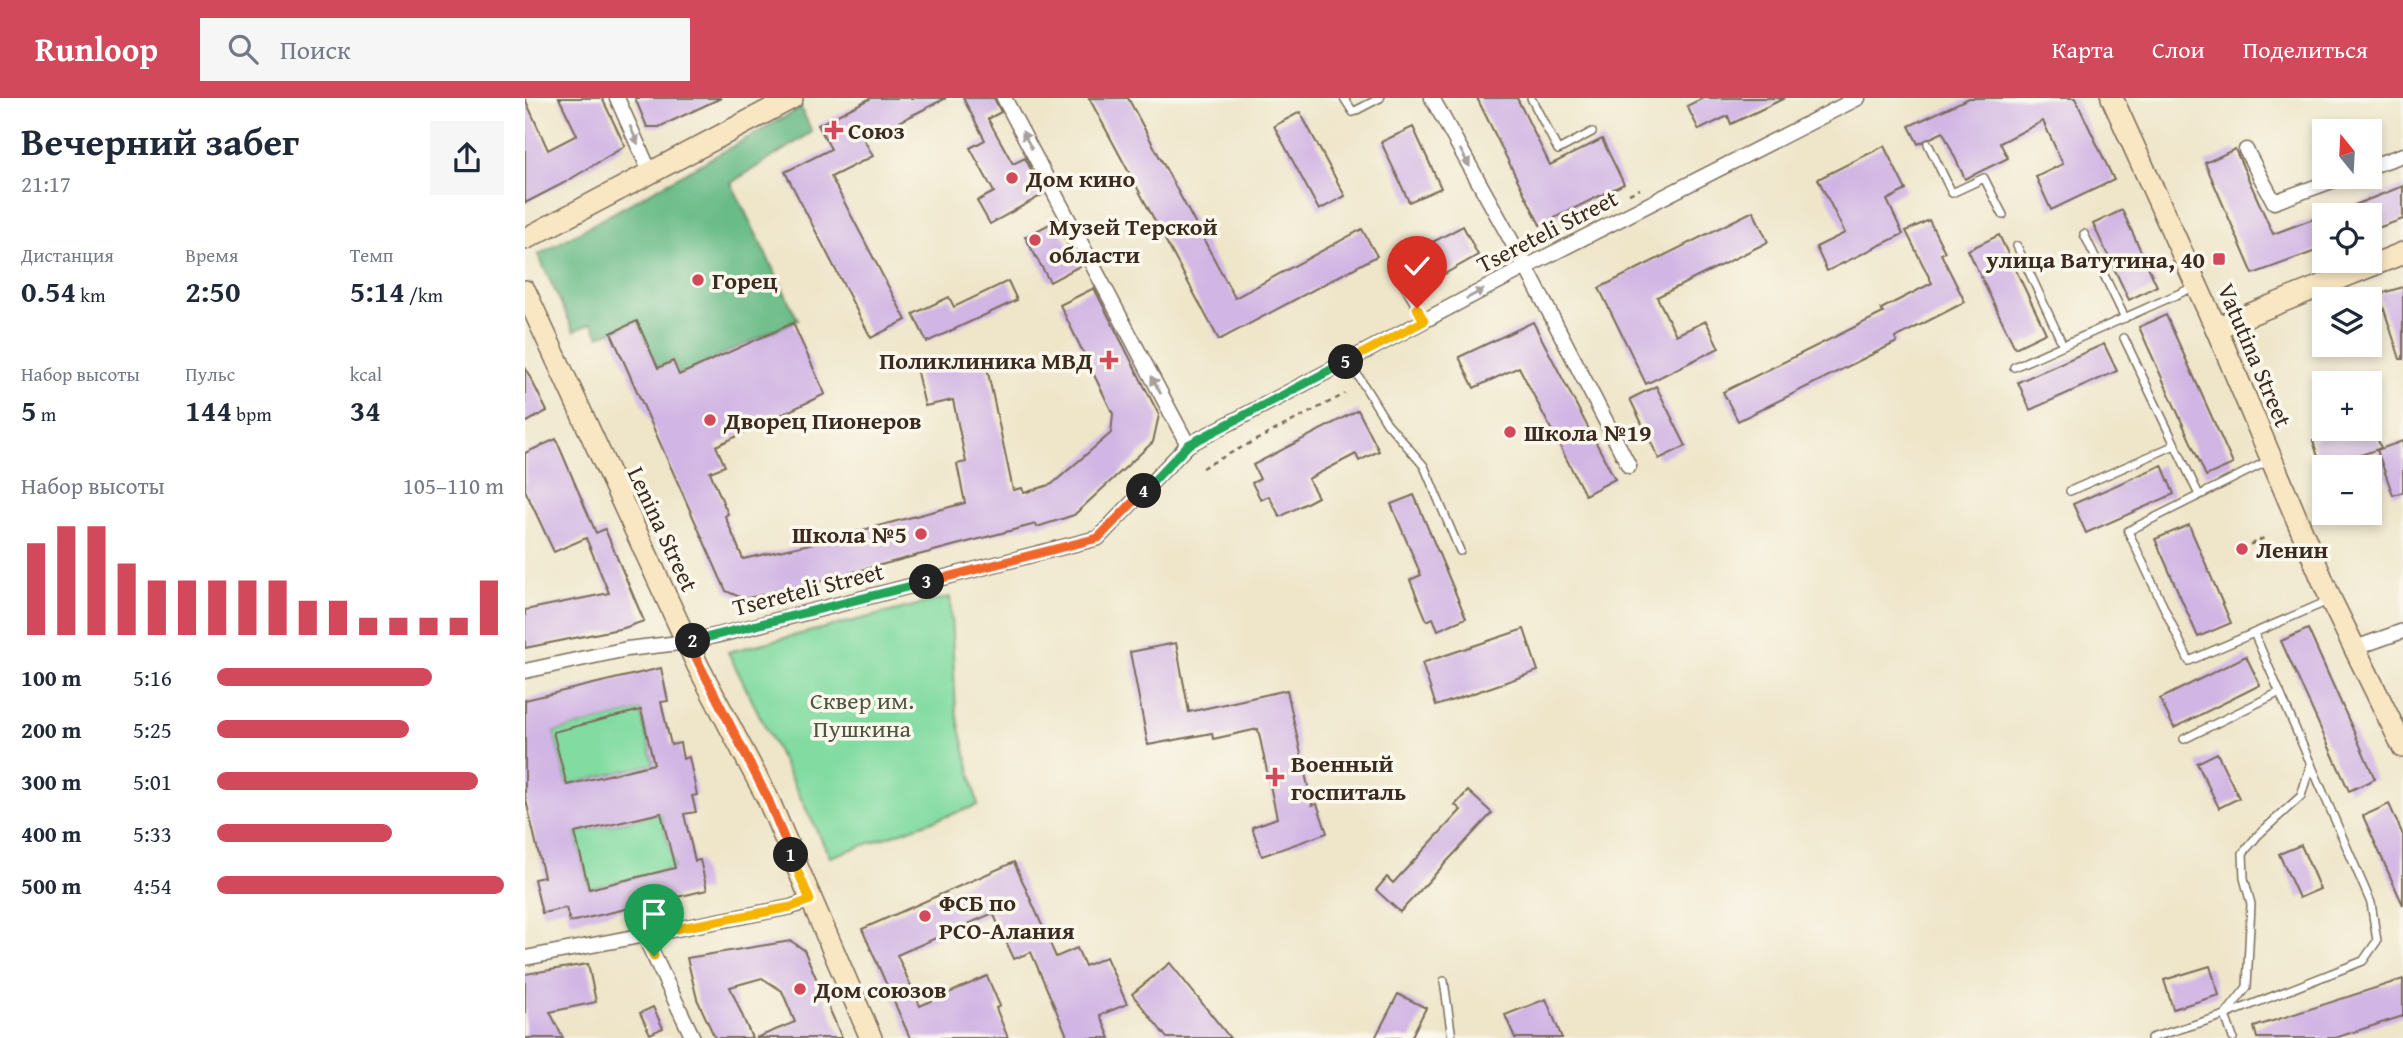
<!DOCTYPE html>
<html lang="ru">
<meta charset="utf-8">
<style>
body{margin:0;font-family:"Gentium Book Plus",serif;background:#f6f6f7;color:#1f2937;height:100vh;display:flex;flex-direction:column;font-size:26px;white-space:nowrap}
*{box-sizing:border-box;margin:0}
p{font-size:23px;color:#747a83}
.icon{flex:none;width:38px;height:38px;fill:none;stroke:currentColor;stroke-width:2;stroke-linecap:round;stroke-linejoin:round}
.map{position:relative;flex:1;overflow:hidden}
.drawer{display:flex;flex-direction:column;background:#fff;width:525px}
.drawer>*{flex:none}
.needle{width:46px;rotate:342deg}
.controls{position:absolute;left:1787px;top:21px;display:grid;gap:14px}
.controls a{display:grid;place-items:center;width:70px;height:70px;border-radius:0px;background:#fff;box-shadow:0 4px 10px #0003;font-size:35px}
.pin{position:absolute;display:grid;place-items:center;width:60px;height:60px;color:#fff;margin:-72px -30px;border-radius:50% 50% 50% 0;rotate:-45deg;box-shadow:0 0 7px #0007}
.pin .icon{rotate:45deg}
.km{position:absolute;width:35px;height:35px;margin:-18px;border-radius:50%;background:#222;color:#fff;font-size:19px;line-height:35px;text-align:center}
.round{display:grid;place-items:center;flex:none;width:74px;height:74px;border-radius:0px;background:#f6f6f7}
.headline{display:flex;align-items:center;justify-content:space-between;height:119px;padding:0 21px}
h1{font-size:38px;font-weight:600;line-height:52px}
.figures{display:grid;grid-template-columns:repeat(3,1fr);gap:10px;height:119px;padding:7px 21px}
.figures div{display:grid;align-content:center}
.figures b{font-size:30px;font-weight:600}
.figures small{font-size:19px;font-weight:400}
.figures p{font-size:19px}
.chart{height:196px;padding:14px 21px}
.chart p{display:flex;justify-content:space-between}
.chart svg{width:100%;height:126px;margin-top:7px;stroke:#d1495b;stroke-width:6}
ul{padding:0 21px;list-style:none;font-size:23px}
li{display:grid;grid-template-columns:112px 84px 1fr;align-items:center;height:52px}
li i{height:18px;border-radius:9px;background:#d1495b}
header{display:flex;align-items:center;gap:42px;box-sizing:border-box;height:98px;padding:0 35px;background:#d1495b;color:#fff}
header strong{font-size:33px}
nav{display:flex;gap:38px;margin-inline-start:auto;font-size:24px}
.search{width:490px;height:63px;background:#f6f6f7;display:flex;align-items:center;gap:18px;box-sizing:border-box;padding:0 24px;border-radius:0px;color:#747a83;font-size:26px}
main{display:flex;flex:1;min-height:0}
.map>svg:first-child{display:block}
.green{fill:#82dba1;stroke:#5e8260;stroke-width:2}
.forest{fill:#69bb87;stroke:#527252;stroke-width:2}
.building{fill:#d1b5e4;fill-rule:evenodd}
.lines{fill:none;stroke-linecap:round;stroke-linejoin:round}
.service-casing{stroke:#7a6c5a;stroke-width:10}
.minor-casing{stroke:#7a6c5a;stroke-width:17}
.secondary-casing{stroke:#7a6c5a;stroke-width:24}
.path{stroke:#7a6c5a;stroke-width:2.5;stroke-dasharray:5 5;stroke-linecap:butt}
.service{stroke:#fff;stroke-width:7}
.minor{stroke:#fff;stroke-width:14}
.secondary{stroke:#f9e7c3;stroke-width:21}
.oneway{fill:#a79f9a}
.split-1-casing{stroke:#fff;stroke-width:14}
.split-2-casing{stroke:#fff;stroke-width:14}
.split-3-casing{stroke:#fff;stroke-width:14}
.split-4-casing{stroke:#fff;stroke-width:14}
.split-5-casing{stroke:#fff;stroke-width:14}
.split-6-casing{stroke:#fff;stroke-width:14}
.split-1{stroke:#f5b400;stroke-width:9}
.split-2{stroke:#f0652b;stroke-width:9}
.split-3{stroke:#22a559;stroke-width:9}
.split-4{stroke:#f0652b;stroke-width:9}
.split-5{stroke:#22a559;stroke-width:9}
.split-6{stroke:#f5b400;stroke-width:9}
.poi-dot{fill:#d1495b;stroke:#fbf7ec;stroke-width:2.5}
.labels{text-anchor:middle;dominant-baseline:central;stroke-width:7;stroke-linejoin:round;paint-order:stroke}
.poi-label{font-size:24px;font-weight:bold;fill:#3b2a1e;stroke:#fbf7ec;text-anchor:start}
.street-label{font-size:24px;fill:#3b2a1e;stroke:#fbf7ec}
.park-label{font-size:24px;fill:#4d563f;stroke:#fbf7ec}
</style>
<header>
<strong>Runloop</strong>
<div class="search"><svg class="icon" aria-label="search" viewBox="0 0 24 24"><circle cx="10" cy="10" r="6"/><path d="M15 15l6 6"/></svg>Поиск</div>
<nav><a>Карта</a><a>Слои</a><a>Поделиться</a></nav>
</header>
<main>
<section class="drawer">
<div class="headline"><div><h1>Вечерний забег</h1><p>21:17</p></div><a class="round"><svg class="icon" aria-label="share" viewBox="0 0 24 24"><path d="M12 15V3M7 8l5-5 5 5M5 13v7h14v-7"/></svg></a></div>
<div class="figures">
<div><p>Дистанция</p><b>0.54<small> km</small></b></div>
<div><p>Время</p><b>2:50</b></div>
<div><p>Темп</p><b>5:14<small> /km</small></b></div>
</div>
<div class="figures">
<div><p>Набор высоты</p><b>5<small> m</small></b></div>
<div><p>Пульс</p><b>144<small> bpm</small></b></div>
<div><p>kcal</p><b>34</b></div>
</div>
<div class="chart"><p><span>Набор высоты</span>105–110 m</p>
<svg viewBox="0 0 160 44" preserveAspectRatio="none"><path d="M5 44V12M15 44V6M25 44V6M35 44V19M45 44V25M55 44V25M65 44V25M75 44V25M85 44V25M95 44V32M105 44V32M115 44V38M125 44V38M135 44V38M145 44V38M155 44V25"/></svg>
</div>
<ul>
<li><b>100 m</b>5:16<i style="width:75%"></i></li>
<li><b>200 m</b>5:25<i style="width:67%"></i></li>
<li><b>300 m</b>5:01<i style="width:91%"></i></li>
<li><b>400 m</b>5:33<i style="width:61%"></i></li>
<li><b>500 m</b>4:54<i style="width:100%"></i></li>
</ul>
</section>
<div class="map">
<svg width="1878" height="940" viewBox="0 0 1878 940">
<rect width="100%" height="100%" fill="#fbf7ec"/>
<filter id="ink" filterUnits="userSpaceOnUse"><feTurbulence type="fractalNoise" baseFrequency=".0143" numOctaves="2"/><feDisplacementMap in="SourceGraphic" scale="14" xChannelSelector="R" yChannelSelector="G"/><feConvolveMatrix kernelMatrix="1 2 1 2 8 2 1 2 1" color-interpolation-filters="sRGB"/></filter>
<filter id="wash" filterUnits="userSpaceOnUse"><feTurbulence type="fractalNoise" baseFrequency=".00686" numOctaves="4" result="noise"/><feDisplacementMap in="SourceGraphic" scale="28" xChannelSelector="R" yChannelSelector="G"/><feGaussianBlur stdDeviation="1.57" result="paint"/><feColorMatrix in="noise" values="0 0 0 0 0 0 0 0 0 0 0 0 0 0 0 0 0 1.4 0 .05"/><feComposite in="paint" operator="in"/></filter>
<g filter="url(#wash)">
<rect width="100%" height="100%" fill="#efe6ca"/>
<g class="green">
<path d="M 425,499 L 431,613 L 453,707 L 305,759 L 203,554 Z"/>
<path d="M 115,612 L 129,666 L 42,687 L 28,634 Z"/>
<path d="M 136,715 L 150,770 L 64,791 L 50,735 Z"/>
</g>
<path class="forest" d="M 276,10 L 287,34 L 206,85 L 273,222 L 154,277 L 148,263 L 133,270 L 112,224 L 74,238 L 67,225 L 49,233 L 13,157 Z"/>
<g id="blocks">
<g class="building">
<path d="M 34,0 L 77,0 L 100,48 L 39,85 L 0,105 L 0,1 L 23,52 L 52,37 Z"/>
<path d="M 110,0 L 196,0 L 134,29 L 122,29 Z"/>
<path d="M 346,0 L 421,0 L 339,42 L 348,58 L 306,79 L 381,222 L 346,240 L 260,74 L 306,51 L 293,27 Z"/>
<path d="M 438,0 L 469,0 L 476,14 L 463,21 L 488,66 L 500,60 L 519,96 L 465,126 L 452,103 L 469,94 L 445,50 L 460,42 Z"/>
<path d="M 564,0 L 603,0 L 710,200 L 837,131 L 852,158 L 694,242 Z"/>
<path d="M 952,0 L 992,0 L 1025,67 L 1077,41 L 1099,86 L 1015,127 Z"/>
<path d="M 1178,0 L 1260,0 L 1206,26 L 1203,18 L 1174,32 L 1162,8 Z"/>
<path d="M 1444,0 L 1550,0 L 1589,82 L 1526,112 L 1511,79 L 1538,66 L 1518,23 L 1475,45 L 1483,60 L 1440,81 L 1418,34 L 1393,46 L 1384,28 Z"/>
<path d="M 775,14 L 820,98 L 794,112 L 749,28 Z"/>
<path d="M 888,29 L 916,90 L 884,104 L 856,44 Z"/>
<path d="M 1359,48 L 1381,92 L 1362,102 L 1378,136 L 1302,173 L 1291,149 L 1320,135 L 1293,81 Z"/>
<path d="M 1710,51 L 1748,136 L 1799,117 L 1799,150 L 1728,176 L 1680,65 Z"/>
<path d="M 1878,88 L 1878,121 L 1844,133 L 1844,117 L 1804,117 Z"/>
<path d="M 1597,112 L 1632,188 L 1604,202 L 1568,126 Z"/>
<path d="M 1228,113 L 1243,144 L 1132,199 L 1151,237 L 1181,223 L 1194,250 L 1121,286 L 1074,190 Z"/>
<path d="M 1404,122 L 1420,154 L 1416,156 L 1440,204 L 1370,240 L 1372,244 L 1213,323 L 1198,294 L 1358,215 L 1356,211 L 1407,185 L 1381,133 Z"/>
<path d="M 530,123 L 555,168 L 525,184 L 500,139 Z"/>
<path d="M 938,128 L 953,157 L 900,187 L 883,157 Z"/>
<path d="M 1474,137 L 1521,235 L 1490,250 L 1443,152 Z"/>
<path d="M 483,183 L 492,202 L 402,244 L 388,216 L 424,199 L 429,209 Z"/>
<path d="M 1878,189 L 1878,261 L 1875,261 L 1854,196 Z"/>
<path d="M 569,190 L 634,317 L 628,344 L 549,417 L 512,429 L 511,426 L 295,483 L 219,501 L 201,493 L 86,235 L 112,223 L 133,270 L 148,263 L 154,277 L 268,225 L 300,296 L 191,348 L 200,368 L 185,374 L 203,416 L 200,418 L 218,461 L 285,446 L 440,405 L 432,366 L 441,364 L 428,302 L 400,308 L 391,270 L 459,256 L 488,392 L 497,390 L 499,395 L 527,386 L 586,335 L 588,316 L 535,207 Z"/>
<path d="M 1641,217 L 1708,366 L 1681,378 L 1614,229 Z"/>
<path d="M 1008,224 L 1090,381 L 1060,397 L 994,269 L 949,290 L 934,259 Z"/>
<path d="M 1579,246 L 1592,273 L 1505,312 L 1493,284 Z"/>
<path d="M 0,269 L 22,313 L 0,325 Z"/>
<path d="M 1131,288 L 1161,348 L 1134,361 L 1105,301 Z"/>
<path d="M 833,312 L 854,353 L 834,363 L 831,356 L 783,381 L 793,399 L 755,419 L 744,398 L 736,402 L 727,385 L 735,381 L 728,367 Z"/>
<path d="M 1810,331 L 1849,331 L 1856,350 L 1797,371 L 1788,343 Z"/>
<path d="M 31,341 L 71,435 L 80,431 L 119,523 L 99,530 L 0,550 L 0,512 L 84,495 L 61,440 L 29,454 L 0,392 L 0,355 Z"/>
<path d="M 1878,343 L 1878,394 L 1868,397 L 1852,352 Z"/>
<path d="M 1637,367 L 1649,396 L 1561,435 L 1548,406 Z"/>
<path d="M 889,397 L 941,520 L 913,532 L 908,520 L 902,523 L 885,482 L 896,477 L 866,406 Z"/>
<path d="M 1664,427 L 1706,525 L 1673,539 L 1630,441 Z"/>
<path d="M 999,531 L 1013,573 L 911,608 L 897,565 Z"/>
<path d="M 1783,531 L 1850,681 L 1824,693 L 1756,543 Z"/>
<path d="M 651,545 L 664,614 L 762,592 L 787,707 L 792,706 L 802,735 L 737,758 L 727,729 L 752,720 L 733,631 L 688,641 L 687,635 L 623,647 L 605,554 Z"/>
<path d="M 1721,558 L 1735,587 L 1649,630 L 1635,601 Z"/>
<path d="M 136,570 L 143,603 L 136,604 L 146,647 L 155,645 L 158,661 L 164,659 L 172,697 L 167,698 L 171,714 L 159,716 L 170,763 L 175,762 L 182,792 L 45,824 L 41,810 L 17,815 L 9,781 L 19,779 L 0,698 L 0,602 ZM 116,612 L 129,666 L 42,687 L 28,634 ZM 136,715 L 150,770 L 64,791 L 50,735 Z"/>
<path d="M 1692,655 L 1714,700 L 1694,710 L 1672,665 Z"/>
<path d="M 943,693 L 967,715 L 875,814 L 851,792 L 862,779 L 868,785 L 936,712 L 930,707 Z"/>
<path d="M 1864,706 L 1878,737 L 1878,807 L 1838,718 Z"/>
<path d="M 1776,747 L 1795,791 L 1774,800 L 1754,756 Z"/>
<path d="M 489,764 L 531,859 L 552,850 L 560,868 L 581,859 L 602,906 L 575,917 L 585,940 L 543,940 L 506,854 L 489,861 L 468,815 L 372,857 L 395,908 L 462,878 L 475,908 L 471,910 L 483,940 L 385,940 L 337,831 Z"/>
<path d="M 266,843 L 279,852 L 317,940 L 231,940 L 270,924 L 257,893 L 237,880 L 205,889 L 227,940 L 190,940 L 172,901 L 162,860 Z"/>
<path d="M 645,865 L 705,940 L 642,940 L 607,896 Z"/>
<path d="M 63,866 L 71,904 L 25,914 L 38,940 L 0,940 L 0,876 Z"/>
<path d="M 1685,868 L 1694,897 L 1648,911 L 1639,882 Z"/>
<path d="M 1878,881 L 1878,918 L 1810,940 L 1732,940 L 1729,929 Z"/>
<path d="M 873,896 L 901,910 L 886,940 L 850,940 Z"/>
<path d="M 1021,901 L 1037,940 L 990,940 L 980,917 Z"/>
<path d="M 128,909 L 138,930 L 125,936 L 115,915 Z"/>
</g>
</g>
</g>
<g filter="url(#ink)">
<use href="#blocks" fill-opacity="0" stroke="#7a6c5a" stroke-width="2"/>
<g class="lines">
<defs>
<g id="service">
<path d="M 819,0 L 828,14 L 855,0"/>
<path d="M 1006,0 L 1033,52 L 1067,34"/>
<path d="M 1403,46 L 1427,95 L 1459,80 L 1478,117"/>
<path d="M 1559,136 L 1600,220"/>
<path d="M 1492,148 L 1538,247"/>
<path d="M 877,184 L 899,222"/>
<path d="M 1599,240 L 1674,397"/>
<path d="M 824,263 L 862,325 L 899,368 L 935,453"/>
<path d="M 1489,269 L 1671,188"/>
<path d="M 1745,362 L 1603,433 L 1664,563 L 1803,503"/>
<path d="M 1545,393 L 1650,347"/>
<path d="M 1659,641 L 1755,594"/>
<path d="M 919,883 L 927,940"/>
<path d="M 1626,940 L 1700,917 L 1722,889 L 1726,806 L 1719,780 L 1718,755 L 1733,737 L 1776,698 L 1786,665"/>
<path d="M 1708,940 L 1700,917 L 1838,863 L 1852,843 L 1846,805 L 1729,535"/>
</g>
<g id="minor">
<path d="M 92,0 L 125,74"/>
<path d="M 479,0 L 663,347"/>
<path d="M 907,0 L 1001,169 L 1104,368"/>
<path d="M 1721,52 L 1749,104 L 1818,79"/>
<path d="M 1844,69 L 1878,57"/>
<path d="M 1830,550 L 1878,533"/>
<path d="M 0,573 L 102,551 L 163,544 L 202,535 L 573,440 L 663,347 L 1001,169 L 1333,0"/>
<path d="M 119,837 L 168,940"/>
<path d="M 0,860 L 266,809 L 285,802"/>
</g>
<g id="secondary">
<path d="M 1587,0 L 1691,230 L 1806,502 L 1878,649"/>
<path d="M 0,141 L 267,0"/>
<path d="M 0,193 L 173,568 L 243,701 L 346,940"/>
<path d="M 1691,230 L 1878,155"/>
</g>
</defs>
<use href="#service" class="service-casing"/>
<use href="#minor" class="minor-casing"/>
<use href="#secondary" class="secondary-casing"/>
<g class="path">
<path d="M 1104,96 L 1115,91"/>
<path d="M 677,370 L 820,296"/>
<path d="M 1716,451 L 1743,438"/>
</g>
<use href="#service" class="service"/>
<use href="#minor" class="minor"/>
<use href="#secondary" class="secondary"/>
</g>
<defs><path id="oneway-solid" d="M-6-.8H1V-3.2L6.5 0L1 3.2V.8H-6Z" transform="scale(1.75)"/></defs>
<g class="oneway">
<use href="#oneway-solid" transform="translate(109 37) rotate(66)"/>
<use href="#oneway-solid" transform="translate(502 42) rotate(-118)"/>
<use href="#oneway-solid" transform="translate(940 60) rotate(61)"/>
<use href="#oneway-solid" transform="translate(950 196) rotate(-28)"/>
<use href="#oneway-solid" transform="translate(631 287) rotate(-118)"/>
</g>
</g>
<g class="lines" filter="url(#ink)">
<defs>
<path id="split-1" d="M 129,858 L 119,837 L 266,809 L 285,802 L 266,757"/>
<path id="split-2" d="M 168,543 L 163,544 L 243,701 L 266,757"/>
<path id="split-3" d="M 168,543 L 402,484"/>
<path id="split-4" d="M 402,484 L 573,440 L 619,393"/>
<path id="split-5" d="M 619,393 L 663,347 L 821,264"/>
<path id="split-6" d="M 821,264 L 899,223 L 892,210"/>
</defs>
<use href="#split-1" class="split-1-casing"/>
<use href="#split-2" class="split-2-casing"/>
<use href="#split-3" class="split-3-casing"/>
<use href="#split-4" class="split-4-casing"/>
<use href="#split-5" class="split-5-casing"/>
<use href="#split-6" class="split-6-casing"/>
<use href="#split-1" class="split-1"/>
<use href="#split-2" class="split-2"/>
<use href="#split-3" class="split-3"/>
<use href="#split-4" class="split-4"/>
<use href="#split-5" class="split-5"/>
<use href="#split-6" class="split-6"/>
</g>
<g class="poi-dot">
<path d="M305.5 21.5h7v7h7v7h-7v7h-7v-7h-7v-7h7z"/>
<circle cx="487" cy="80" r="7"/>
<circle cx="510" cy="142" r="7"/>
<rect x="1687" y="154" width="14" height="14" rx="3.5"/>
<circle cx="173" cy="182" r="7"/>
<path d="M580.5 251.5h7v7h7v7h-7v7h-7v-7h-7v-7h7z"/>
<circle cx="185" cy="322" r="7"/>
<circle cx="985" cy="334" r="7"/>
<circle cx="396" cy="436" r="7"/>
<circle cx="1717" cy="451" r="7"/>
<path d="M746.5 668.5h7v7h7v7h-7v7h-7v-7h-7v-7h7z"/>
<circle cx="400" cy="818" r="7"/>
<circle cx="275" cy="891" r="7"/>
</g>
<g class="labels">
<g class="poi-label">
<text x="323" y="32">Союз</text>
<text x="501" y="80">Дом кино</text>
<text x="524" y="128">Музей Терской<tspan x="524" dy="28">области</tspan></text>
<text x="1680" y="161" text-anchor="end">улица Ватутина, 40</text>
<text x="187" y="182">Горец</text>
<text x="568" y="262" text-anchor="end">Поликлиника МВД</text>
<text x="199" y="322">Дворец Пионеров</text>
<text x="999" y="334">Школа №19</text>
<text x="382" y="436" text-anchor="end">Школа №5</text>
<text x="1731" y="451">Ленин</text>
<text x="766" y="665">Военный<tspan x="766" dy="28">госпиталь</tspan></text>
<text x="414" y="804">ФСБ по<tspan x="414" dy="28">РСО-Алания</tspan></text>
<text x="289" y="891">Дом союзов</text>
</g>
<g class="street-label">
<text transform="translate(1022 133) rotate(-27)">Tsereteli Street</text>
<text transform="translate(1730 257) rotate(67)">Vatutina Street</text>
<text transform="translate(138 431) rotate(65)">Lenina Street</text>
<text transform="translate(283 491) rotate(-14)">Tsereteli Street</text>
</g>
<g class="park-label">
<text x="337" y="602">Сквер им.<tspan x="337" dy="28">Пушкина</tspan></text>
</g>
</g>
</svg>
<div class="controls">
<a><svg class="needle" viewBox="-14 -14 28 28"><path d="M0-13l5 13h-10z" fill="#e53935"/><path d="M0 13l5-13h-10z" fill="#747a83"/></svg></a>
<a><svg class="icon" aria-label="locate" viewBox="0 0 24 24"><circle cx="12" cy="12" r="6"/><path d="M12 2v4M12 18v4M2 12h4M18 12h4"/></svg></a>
<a><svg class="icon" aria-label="layers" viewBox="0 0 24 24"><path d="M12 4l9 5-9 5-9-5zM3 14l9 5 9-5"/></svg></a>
<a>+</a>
<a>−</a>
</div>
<div class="pin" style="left:129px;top:858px;background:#1e9e55"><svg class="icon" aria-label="arrive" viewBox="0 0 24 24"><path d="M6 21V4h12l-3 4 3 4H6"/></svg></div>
<div class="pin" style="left:892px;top:210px;background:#d93025"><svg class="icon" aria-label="check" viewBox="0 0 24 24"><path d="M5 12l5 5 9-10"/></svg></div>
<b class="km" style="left:266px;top:757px">1</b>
<b class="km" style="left:168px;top:543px">2</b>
<b class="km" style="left:402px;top:484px">3</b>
<b class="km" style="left:619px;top:393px">4</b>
<b class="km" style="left:821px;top:264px">5</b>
</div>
</main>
